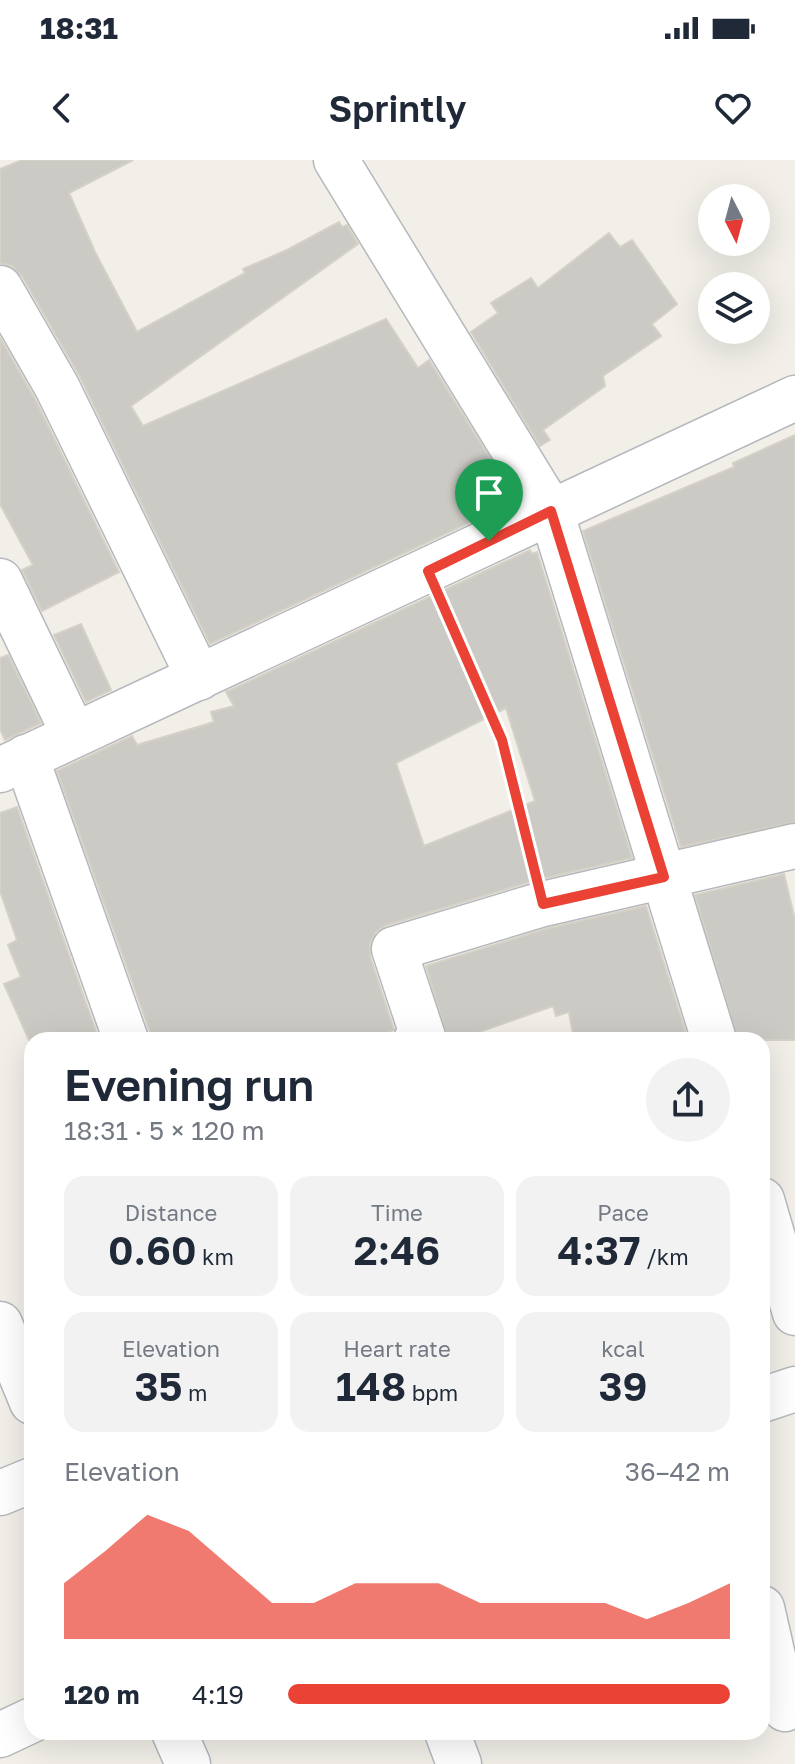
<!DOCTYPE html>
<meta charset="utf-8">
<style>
body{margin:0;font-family:"Golos Text",sans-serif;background:#f2f2f3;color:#1f2937;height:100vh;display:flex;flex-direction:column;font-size:30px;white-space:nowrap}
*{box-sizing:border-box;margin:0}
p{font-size:26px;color:#747a83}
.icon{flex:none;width:44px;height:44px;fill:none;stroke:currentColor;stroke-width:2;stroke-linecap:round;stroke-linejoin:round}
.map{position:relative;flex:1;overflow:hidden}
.panel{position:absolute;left:24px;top:872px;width:746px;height:708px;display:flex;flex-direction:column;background:#fff;border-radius:24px;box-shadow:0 8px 32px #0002}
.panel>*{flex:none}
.needle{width:52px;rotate:174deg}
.buttons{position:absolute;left:698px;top:24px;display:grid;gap:16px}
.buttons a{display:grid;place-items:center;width:72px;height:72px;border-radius:50%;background:#fff;box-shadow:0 8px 32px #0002;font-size:40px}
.pin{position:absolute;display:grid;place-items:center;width:68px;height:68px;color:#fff;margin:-82px -34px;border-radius:50% 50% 50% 0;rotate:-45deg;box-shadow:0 0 8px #0007}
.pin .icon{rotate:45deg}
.round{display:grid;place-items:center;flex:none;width:84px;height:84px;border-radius:42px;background:#f2f2f3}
.summary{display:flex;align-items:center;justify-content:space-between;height:136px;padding:0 40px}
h1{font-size:44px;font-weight:600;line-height:60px}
.metrics{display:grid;grid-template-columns:repeat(3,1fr);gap:12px;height:136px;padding:8px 40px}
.metrics div{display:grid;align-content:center;border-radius:20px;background:#f2f2f3;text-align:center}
.metrics b{font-size:40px;font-weight:600}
.metrics small{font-size:22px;font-weight:400}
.metrics p{font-size:22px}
.chart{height:224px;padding:16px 40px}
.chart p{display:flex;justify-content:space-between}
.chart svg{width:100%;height:144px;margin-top:8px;fill:#ea4335;opacity:.7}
ul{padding:0 40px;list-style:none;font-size:26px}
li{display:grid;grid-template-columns:128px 96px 1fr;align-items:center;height:60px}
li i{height:20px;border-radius:10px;background:#ea4335}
.status{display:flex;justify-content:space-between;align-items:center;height:56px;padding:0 40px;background:#fff;direction:ltr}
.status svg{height:22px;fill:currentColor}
header{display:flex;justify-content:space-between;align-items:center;height:104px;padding:0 40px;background:#fff;font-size:36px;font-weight:600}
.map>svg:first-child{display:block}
.building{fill:#cccac5;stroke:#d6d1c6;stroke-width:2;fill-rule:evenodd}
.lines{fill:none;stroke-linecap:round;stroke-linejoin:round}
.minor-casing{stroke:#b5b8bc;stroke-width:47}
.path{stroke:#9cc7a9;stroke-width:5;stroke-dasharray:8 4;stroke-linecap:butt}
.minor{stroke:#fff;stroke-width:44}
.route-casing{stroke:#fff;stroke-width:16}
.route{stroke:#ea4335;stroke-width:10}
</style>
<div class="status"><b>18:31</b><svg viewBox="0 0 49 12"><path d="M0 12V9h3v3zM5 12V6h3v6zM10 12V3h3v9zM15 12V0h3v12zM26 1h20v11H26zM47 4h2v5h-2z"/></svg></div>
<header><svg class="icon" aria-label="back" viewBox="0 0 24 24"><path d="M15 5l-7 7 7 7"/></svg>Sprintly<svg class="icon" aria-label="heart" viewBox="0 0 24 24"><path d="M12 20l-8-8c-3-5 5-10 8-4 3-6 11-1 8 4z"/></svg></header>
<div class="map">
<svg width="795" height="1604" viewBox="0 0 795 1604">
<rect width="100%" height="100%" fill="#f1efe8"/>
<g class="building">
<path d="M 22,0 L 133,0 L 69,33 L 95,92 L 137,172 L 245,113 L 243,109 L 287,90 L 339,62 L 342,67 L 347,65 L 358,84 L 131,246 L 143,266 L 386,159 L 418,208 L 429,200 L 499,313 L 496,315 L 509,344 L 210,484 L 79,215 L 22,116 L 12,106 L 0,103 L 0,9 Z"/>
<path d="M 609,73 L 620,87 L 632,80 L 677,144 L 652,164 L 661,176 L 603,216 L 605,226 L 543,270 L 550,280 L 540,286 L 471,172 L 498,153 L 491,143 L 531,118 L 538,128 Z"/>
<path d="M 0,178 L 35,239 L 119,412 L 42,451 L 22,410 L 33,405 L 0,344 Z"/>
<path d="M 795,275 L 795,662 L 681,687 L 583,371 L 734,307 L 733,303 Z"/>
<path d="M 530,390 L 532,394 L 537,392 L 632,698 L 536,720 L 387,765 L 376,772 L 370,783 L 370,796 L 394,870 L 367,880 L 150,880 L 150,872 L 57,611 L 132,576 L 137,585 L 214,562 L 211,552 L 234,546 L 226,532 ZM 506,548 L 535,641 L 424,686 L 396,603 Z"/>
<path d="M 81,464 L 111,530 L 86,542 L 54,475 Z"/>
<path d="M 8,495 L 41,563 L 5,580 L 0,569 L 0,498 Z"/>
<path d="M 17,647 L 99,880 L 29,880 L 4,824 L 21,817 L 8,785 L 17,780 L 0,731 L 0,653 Z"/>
<path d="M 784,714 L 795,760 L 795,880 L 738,880 L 695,735 Z"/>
<path d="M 646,746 L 688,880 L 574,880 L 569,852 L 556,856 L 553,846 L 457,880 L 448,880 L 426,806 L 549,768 Z"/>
</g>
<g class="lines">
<defs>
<g id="minor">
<path d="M 336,0 L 551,351 L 714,880"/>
<path d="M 0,128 L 57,227 L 199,518"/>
<path d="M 0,421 L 74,575"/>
<path d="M 26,597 L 126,880"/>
<path d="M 0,610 L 795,238"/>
<path d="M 416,880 L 423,877 L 394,789 L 543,744 L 795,686"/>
<path d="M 762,1040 L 795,1153"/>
<path d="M 0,1164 L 32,1242"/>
<path d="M 762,1240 L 795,1229"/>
<path d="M 0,1333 L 32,1320"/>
<path d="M 762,1448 L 785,1549"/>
<path d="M 174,1572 L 188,1604"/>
<path d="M 447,1572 L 459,1604"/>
<path d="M 0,1575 L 32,1560"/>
</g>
</defs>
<use href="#minor" class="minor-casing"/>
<path class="path" d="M 448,457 L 502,580 L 531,696"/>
<use href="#minor" class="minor"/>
</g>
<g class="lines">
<defs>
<path id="route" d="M 551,351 L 664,717 L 543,744 L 502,580 L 428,411 Z"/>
</defs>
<use href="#route" class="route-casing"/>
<use href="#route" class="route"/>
</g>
</svg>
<div class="buttons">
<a><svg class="needle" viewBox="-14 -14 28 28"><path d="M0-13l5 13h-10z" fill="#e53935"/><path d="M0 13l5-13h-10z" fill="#747a83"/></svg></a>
<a><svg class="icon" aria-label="layers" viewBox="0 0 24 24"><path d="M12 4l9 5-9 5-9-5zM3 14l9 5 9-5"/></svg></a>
</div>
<div class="pin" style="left:489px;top:381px;background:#1e9e55"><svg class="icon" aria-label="arrive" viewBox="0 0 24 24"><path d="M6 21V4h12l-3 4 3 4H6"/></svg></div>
<section class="panel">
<div class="summary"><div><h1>Evening run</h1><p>18:31 · 5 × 120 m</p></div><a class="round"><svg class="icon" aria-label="share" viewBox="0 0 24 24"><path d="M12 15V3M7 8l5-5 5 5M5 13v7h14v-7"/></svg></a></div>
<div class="metrics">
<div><p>Distance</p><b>0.60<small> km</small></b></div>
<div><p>Time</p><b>2:46</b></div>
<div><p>Pace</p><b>4:37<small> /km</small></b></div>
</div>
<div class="metrics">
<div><p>Elevation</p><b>35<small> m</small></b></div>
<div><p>Heart rate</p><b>148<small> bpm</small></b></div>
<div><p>kcal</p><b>39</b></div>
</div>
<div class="chart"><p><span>Elevation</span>36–42 m</p>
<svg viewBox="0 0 160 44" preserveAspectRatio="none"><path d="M0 44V27L10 17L20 6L30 11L40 22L50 33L60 33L70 27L80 27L90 27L100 33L110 33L120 33L130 33L140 38L150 33L160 27V44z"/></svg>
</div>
<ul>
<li><b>120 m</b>4:19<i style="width:100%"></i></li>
</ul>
</section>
</div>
